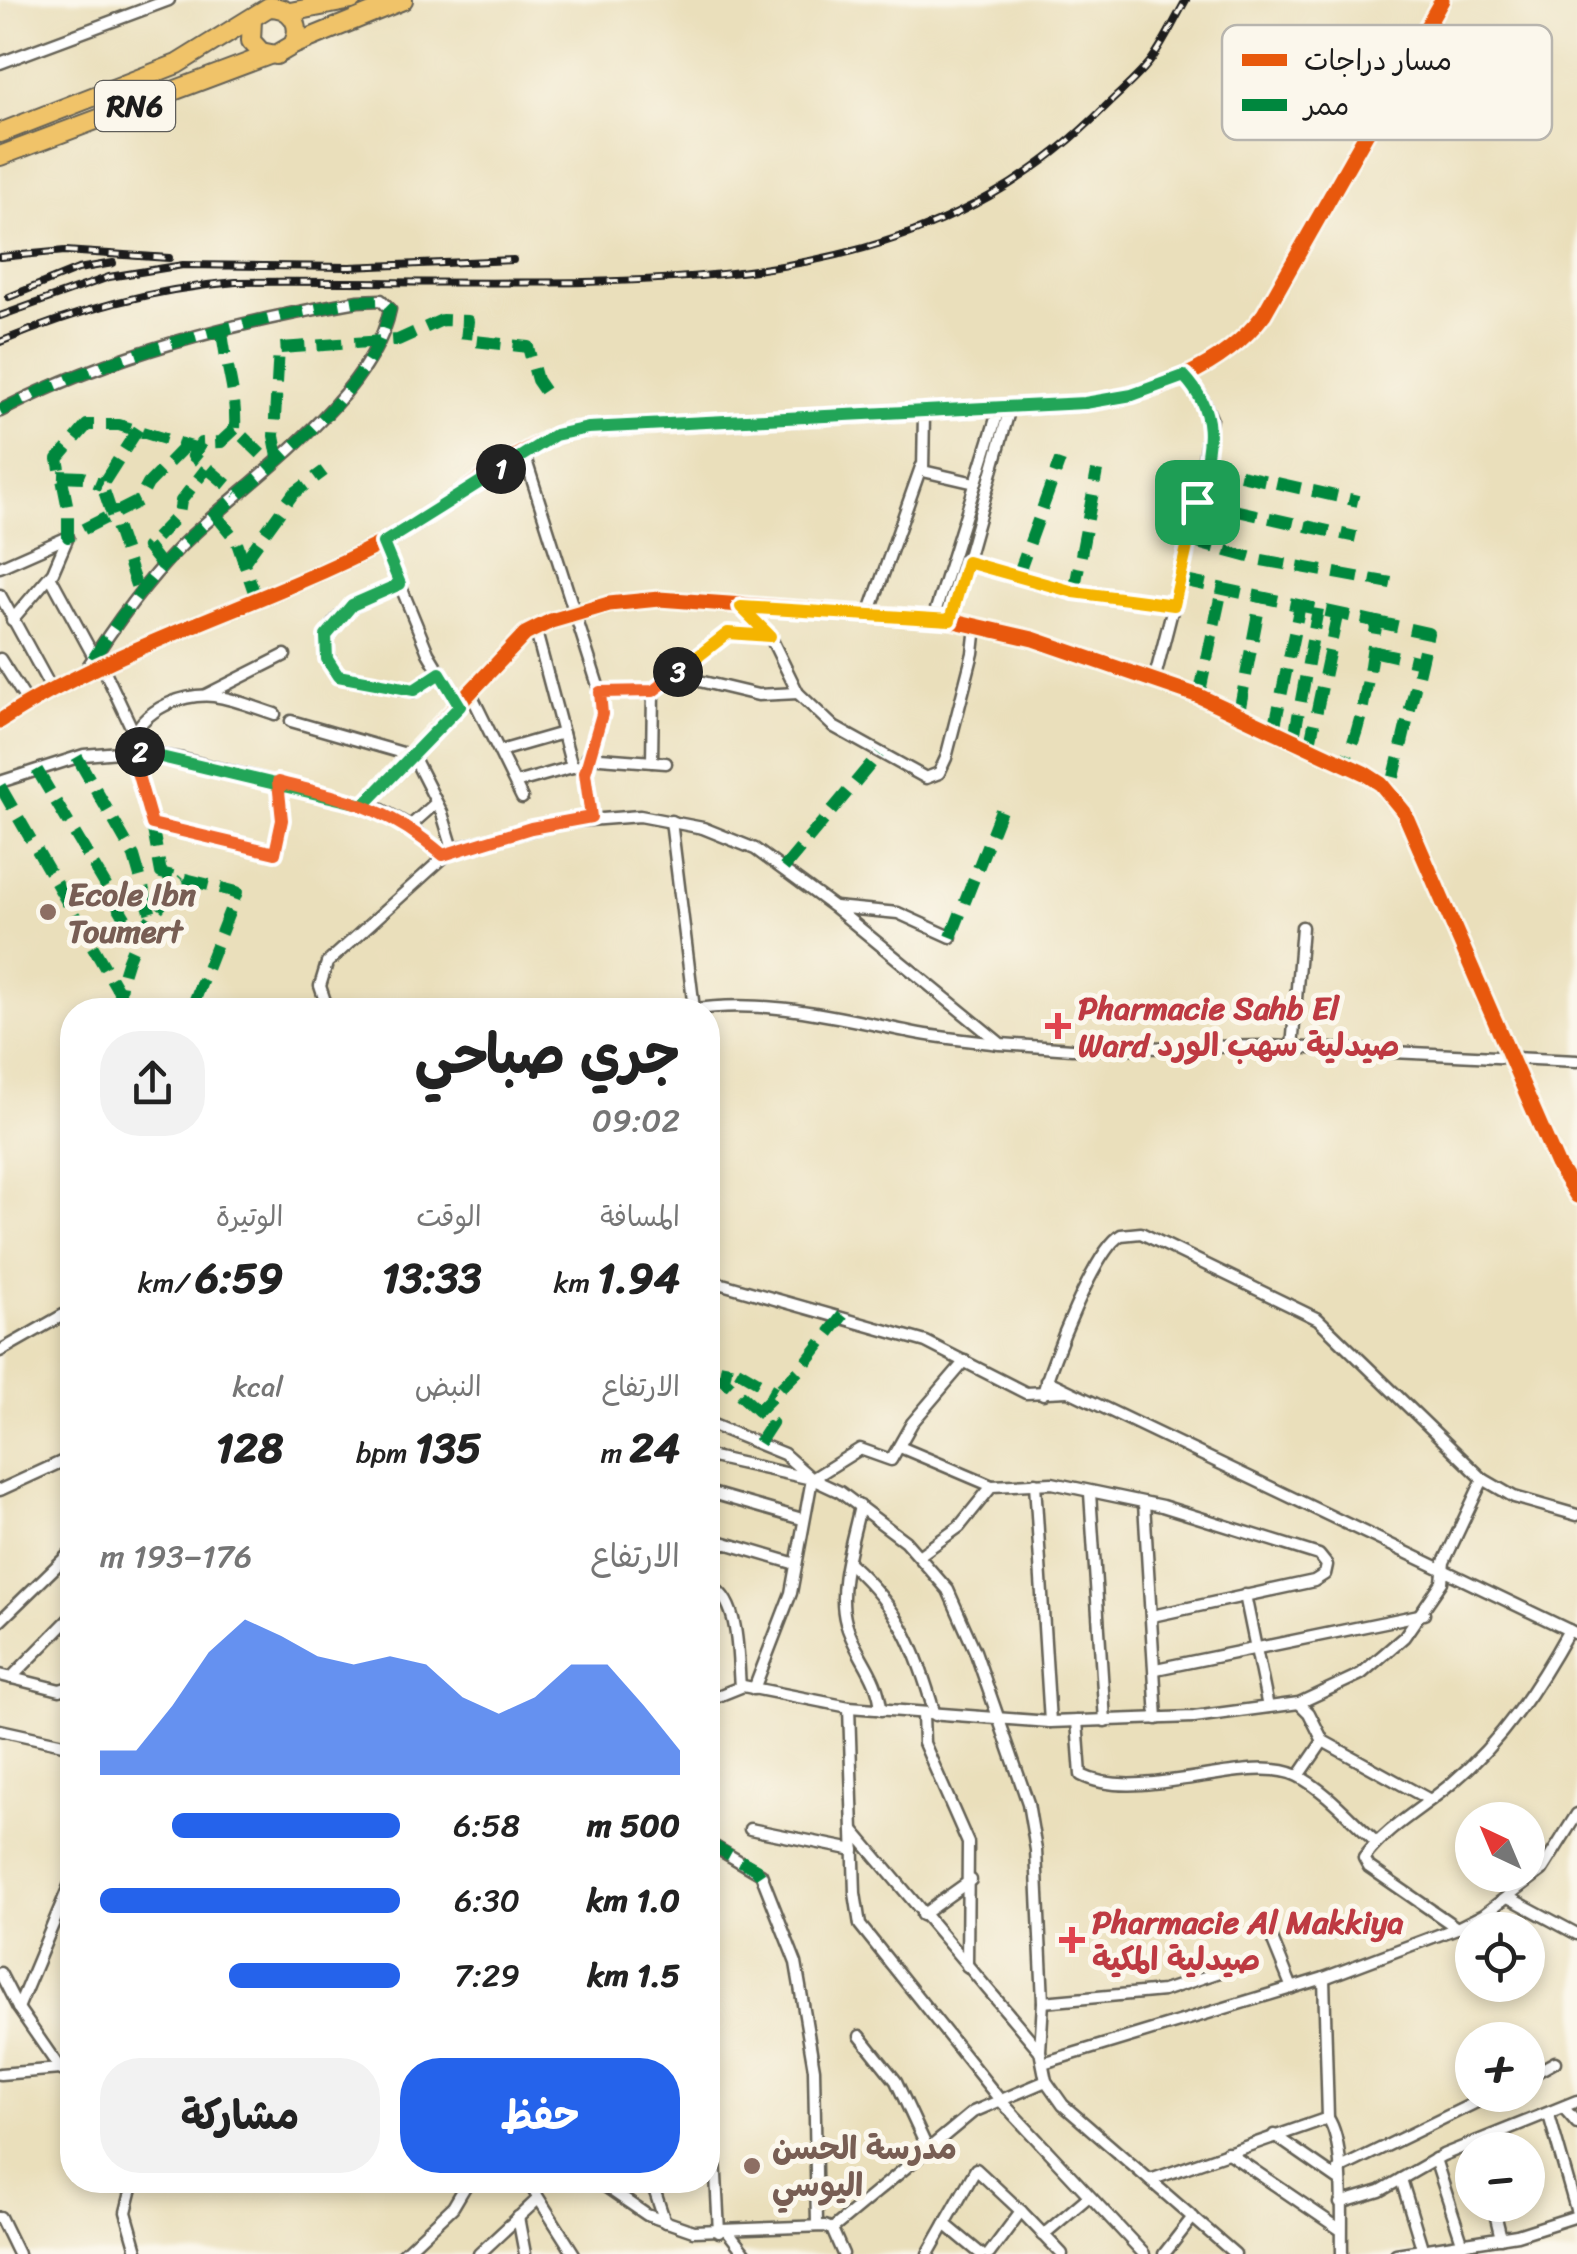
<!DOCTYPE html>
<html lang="ar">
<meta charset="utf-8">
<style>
body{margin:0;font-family:Sriracha,"Playpen Sans Arabic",sans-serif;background:#f2f2f2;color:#222;direction:rtl;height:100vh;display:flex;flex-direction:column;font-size:38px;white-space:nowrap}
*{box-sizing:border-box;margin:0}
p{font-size:32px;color:#767676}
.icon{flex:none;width:55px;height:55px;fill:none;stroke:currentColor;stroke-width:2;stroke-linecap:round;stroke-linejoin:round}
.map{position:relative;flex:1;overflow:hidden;direction:ltr}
.side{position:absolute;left:60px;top:998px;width:660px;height:1195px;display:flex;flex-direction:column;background:#fff;border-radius:40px;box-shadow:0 5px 15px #0003;direction:rtl}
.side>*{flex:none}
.needle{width:65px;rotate:316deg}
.controls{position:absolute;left:1455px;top:1802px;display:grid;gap:20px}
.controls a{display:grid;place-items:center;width:90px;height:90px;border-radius:50%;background:#fff;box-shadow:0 5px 15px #0003;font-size:50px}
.pin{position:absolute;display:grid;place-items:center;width:85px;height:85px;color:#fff;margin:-42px;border-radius:20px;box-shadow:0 5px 15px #0006}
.km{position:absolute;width:50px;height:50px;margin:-25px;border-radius:50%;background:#222;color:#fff;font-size:28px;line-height:50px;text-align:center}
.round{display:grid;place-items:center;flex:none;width:105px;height:105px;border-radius:40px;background:#f2f2f2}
.overview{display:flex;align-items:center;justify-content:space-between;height:170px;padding:0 40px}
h1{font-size:55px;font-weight:700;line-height:75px}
.figures{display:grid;grid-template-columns:repeat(3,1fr);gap:15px;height:170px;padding:10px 40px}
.figures div{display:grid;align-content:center}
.figures b{font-size:42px;font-weight:700}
.figures small{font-size:28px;font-weight:400}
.figures p{font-size:28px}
.chart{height:280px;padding:20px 40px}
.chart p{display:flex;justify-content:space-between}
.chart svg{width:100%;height:180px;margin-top:10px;fill:#2563eb;opacity:.7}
.cta{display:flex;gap:20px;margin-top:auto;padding:20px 40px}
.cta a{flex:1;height:115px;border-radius:40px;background:#2563eb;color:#fff;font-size:40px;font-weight:700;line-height:115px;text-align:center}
.cta a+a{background:#f2f2f2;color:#222}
ul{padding:0 40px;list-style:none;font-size:32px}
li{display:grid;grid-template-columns:160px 120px 1fr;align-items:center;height:75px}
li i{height:25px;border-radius:12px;background:#2563eb}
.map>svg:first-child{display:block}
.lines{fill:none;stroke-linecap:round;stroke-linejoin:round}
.street-casing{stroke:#646054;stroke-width:15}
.secondary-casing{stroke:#646054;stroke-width:20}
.primary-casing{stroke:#646054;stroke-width:22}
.street{stroke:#fff;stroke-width:10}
.secondary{stroke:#f9e7c3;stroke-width:15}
.primary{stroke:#f0c369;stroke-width:18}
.rail-casing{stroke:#1c1c1c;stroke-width:8}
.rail{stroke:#fbf7ec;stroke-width:4;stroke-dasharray:11;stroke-linecap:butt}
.quiet{stroke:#00873e;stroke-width:12;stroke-dasharray:25 12;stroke-linecap:butt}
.cycleway-casing{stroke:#fbf7ec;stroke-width:21}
.cycleway{stroke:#e8590c;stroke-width:15}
.split-1-casing{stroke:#fff;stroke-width:20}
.split-2-casing{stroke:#fff;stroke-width:20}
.split-3-casing{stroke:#fff;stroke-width:20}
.split-4-casing{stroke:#fff;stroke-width:20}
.split-1{stroke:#22a559;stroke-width:12}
.split-2{stroke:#22a559;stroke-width:12}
.split-3{stroke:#f0652b;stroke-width:12}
.split-4{stroke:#f5b400;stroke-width:12}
.education-dot{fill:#8d6e63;stroke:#fbf7ec;stroke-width:4}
.health-dot{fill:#e0444e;stroke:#fbf7ec;stroke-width:4}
.labels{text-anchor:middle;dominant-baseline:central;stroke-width:10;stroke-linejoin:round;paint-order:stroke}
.shield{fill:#fbf7ec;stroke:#5f5e5a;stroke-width:2.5}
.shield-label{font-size:30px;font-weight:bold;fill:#1c1c1c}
.education-label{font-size:32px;font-weight:bold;fill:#785e54;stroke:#fbf7ec;text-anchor:start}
.health-label{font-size:32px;font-weight:bold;fill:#be3a42;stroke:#fbf7ec;text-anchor:start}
.key{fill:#fbf7ec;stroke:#b8b5ae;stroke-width:2.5}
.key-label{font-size:28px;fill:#1c1c1c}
</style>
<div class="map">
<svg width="1577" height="2254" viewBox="0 0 1577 2254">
<rect width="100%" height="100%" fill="#fbf7ec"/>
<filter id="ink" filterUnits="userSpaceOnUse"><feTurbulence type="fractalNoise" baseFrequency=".01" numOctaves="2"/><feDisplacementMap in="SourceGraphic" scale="20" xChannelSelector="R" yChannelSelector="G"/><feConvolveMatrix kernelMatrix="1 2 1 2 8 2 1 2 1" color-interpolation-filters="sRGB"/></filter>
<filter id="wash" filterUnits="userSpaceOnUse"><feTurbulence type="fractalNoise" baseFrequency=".0048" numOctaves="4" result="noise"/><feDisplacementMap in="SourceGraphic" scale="40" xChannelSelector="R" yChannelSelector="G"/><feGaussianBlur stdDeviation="2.25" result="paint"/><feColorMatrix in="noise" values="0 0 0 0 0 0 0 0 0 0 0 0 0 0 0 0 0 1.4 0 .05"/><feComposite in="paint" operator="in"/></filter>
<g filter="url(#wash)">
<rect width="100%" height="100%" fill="#eadfbb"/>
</g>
<g filter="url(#ink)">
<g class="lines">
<defs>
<g id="street">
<path d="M 0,63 L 169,0"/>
<path d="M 0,411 C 113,353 233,323 358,301 L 381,300 L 390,309 C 372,401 243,483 179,548 C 143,585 113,627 85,671"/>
<path d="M 924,413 L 923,471 L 975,483"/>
<path d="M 524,454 L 600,692 L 602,714 L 585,773 L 591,817"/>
<path d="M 383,543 L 428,653 L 460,706"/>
<path d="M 967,563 L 1074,592 L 1174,605"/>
<path d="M 0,567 L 68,537"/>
<path d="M 50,576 L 94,657"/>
<path d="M 400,584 C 357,603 303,621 338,676 L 414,691 L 440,673"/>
<path d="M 0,595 L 52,690"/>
<path d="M 742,608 L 770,636 L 798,693 L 834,727 L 926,778 L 939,773 L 946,758 L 973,653 L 976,626"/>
<path d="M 868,617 L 921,467"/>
<path d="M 933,619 L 999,409"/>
<path d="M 12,620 L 53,572 L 68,537"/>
<path d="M 950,620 L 1010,408"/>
<path d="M 535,628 L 572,767"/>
<path d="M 0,659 L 28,703"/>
<path d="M 101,663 L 134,733"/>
<path d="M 674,675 L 758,695 L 798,693"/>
<path d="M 1154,681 L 1190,541 L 1211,418 L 1201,396 L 1184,376"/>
<path d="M 600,692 L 653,691 L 728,633 L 769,636"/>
<path d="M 471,694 L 522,798"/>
<path d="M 206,695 L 285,655"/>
<path d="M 275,714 C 256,708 235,699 214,696 C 180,692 131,714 131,751 L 152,824 L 275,853 L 282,820 L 278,782"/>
<path d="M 291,721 L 413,756 L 442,813 L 453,849"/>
<path d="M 500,751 L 563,733"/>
<path d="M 587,757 L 666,763"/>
<path d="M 652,762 L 653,691"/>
<path d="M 0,782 L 84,755 L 131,751 L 182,759 L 382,810 L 410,826 L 443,855"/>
<path d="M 515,783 L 576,766"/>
<path d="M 364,805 L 525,634 L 551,621 L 609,604 L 659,599 L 950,620 L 1033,639 L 1199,696 L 1364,773 L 1381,784 L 1404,812 L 1557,1164 L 1577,1196"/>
<path d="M 671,821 L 694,1009"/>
<path d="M 410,826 L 436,803"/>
<path d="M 835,907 L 898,913 L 951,937"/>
<path d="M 328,1010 L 320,986 L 327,963 L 453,849 L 563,822 L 640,816 L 703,828 L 755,849 L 834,907 L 1001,1044 L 1072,1049 L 1268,1046 L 1577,1061"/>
<path d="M 689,1010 C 764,998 832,1016 906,1031 C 936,1038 968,1040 999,1044"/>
<path d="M 1292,1048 L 1302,927"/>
<path d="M 708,1280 L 926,1342 L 1026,1393 L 1067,1391"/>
<path d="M 0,1351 L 72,1310"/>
<path d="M 1046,1380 L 1577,1634"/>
<path d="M 1043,1394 C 1051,1362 1095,1250 1121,1235 L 1141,1233 L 1318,1319 L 1483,1479"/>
<path d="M 708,1423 L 784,1454 L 811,1478"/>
<path d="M 900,1447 L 992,1486"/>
<path d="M 708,1456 L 812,1479 L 840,1492 L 905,1541 L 948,1590 L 975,1651 L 1028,1803 L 1036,1850 L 1043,2002 L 1040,2051 L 1046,2081 L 1063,2105 L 1235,2254"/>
<path d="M 1035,1483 L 1050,1722"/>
<path d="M 0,1490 L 72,1457"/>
<path d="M 708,1492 L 802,1519"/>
<path d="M 1090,1493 L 1105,1721"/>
<path d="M 1144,1503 L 1157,1719"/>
<path d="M 860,1506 C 853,1540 836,1588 846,1623 C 854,1654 879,1675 881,1710"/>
<path d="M 708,1538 L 796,1564"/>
<path d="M 920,1555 L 959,1527 L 992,1486 L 1052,1483 L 1162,1506 L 1319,1555 L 1327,1565 L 1325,1574 L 1314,1581 L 1152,1616"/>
<path d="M 849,1563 C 901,1610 916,1648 935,1715"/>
<path d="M 708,1585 C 741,1598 737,1656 740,1686"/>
<path d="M 1245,1595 L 1268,1707"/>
<path d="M 0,1621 L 72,1551"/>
<path d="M 1156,1669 L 1424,1614"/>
<path d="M 0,1675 L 60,1690 L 72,1686"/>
<path d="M 11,1678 L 72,1616"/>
<path d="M 754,1689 L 791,1593 L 812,1479 L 860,1449 L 891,1460 L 912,1423 L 965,1361"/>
<path d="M 708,1700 L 743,1686 L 849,1707 L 1050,1722 L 1194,1717 L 1299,1703 L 1361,1674 L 1404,1637 L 1442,1582 L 1444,1562 L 1483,1479 L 1514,1497 L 1577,1515"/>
<path d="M 1299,1703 L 1309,1713 L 1323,1741 L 1430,1800"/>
<path d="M 849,1707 L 855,1893 L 860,1925 L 1000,2100 L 1144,2254"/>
<path d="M 923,1714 L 924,1743 L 968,1843 L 967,1966"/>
<path d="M 1077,1721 L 1081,1775 C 1139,1805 1250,1752 1298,1776 C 1327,1791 1352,1821 1376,1842"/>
<path d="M 0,1730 L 72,1746"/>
<path d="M 1299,1776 L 1323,1741"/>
<path d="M 750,1829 L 854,1850"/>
<path d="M 854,1831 L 1040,2051"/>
<path d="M 708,1843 L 761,1874 L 796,1963 L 814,2069 L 817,2224"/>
<path d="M 1508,1897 L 1577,1934"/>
<path d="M 922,1915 L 971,1880"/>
<path d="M 1266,1924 L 1292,1988"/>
<path d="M 1457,1928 L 1369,1867 L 1364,1858 C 1387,1827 1423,1808 1452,1783 C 1502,1741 1538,1686 1569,1630"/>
<path d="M 0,1973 L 18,2008 L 61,2070"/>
<path d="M 1324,1978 L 1328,2118"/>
<path d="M 1043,2002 L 1163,1991 L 1238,1966"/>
<path d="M 18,2008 L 72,1879"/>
<path d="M 708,2025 L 719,2232"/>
<path d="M 860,2036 L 896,2081 L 928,2150"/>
<path d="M 1043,2063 L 1324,1978 L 1457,1928 L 1483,1915 L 1542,1870 L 1577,1814"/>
<path d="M 0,2074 L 72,2068"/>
<path d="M 1528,2077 L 1555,2062"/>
<path d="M 1564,2108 L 1577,2123"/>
<path d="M 1549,2115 L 1577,2213"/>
<path d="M 1274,2135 L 1339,2180"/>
<path d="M 1227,2152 L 1341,2230"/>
<path d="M 1435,2159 L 1463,2245"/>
<path d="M 1339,2169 L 1491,2095"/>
<path d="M 1401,2179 L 1423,2251"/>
<path d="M 134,2180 L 126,2212 L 138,2254"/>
<path d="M 527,2180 L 574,2254"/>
<path d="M 596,2180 L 647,2215 L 693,2231 L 825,2226 L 832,2229 L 843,2254"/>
<path d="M 651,2180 L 665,2222"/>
<path d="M 1150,2180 L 1328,2118 C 1346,2144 1341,2221 1342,2254"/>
<path d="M 1340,2203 L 1380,2191 L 1443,2155 L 1577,2101"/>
<path d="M 1493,2205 L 1501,2238"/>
<path d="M 1021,2211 L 1062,2254"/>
<path d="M 0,2217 L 18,2254"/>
<path d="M 518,2217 L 525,2254"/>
<path d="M 945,2224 L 981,2254"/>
<path d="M 832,2229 L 973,2112 L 1046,2081"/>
<path d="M 728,2232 L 745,2254"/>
<path d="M 1043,2235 L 1088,2197"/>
<path d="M 403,2254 L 453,2207 L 469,2180"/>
<path d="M 479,2254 L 538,2199"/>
<path d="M 928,2254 L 976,2169 L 1021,2211 L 989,2254"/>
<path d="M 1164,2254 L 1193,2217"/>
<path d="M 1396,2254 L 1517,2235 L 1577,2216"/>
</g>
<path id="secondary" d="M 0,721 C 119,644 255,608 380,544 C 444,512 504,453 570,430 L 1085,403 C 1151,396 1223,369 1264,314 L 1442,0"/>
<g id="primary">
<path d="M 290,12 L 352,0"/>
<path d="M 293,45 L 403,0"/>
<path d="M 0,133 L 177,64 L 269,7 C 292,7 303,25 293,45 L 276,55 L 261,52 L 251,41 L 252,19"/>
<path d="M 0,156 L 269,55"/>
</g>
</defs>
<use href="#street" class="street-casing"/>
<use href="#secondary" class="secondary-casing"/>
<use href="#primary" class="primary-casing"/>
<use href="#street" class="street"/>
<use href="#secondary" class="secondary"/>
<use href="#primary" class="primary"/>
<defs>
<g id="rail">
<path d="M 0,257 L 65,251 L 169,258"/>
<path d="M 9,297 L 78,269 L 113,263"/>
<path d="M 0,316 L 109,277 L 183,265 L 350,267 L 513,260"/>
<path d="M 0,342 C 78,310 152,289 236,282 C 352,281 468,284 584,282 C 781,277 959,255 1105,107 C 1120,92 1139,77 1152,59 C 1165,41 1175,19 1186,0"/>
</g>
</defs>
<use href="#rail" class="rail-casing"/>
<use href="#rail" class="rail"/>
<g class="quiet">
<path d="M 222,330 C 225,365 237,393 235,429 L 270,463"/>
<path d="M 0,411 C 113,353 233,323 358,301 L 381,300 L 390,309 C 372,401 244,483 179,548 C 143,585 113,627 86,670"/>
<path d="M 138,429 L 102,485 L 139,594"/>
<path d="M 235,429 L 221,442 L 201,443 L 193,456 L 237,493"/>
<path d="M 186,445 L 148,484 L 139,501 L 68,537 L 68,509 L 58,459 L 87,425 L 119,425 L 195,448"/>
<path d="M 278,457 L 274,436 L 279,348 L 398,340 L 442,320 L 468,321 L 466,340 L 528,347 L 537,380 L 548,396"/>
<path d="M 1204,467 L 1358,501"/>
<path d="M 59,476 L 83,477 L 102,485"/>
<path d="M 1197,502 L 1356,537"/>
<path d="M 215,514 L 236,540 L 256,598"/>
<path d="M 1190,541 L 1256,559 L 1391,583"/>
<path d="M 244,562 L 293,494 L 324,471"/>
<path d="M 162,566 L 147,547 L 179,514 L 181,501 L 206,469"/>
<path d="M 1017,578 L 1060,460"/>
<path d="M 1181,580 L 1373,621 L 1376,627 C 1368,673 1365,723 1343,765"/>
<path d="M 1074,592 L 1097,471"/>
<path d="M 1373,621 L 1428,633 L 1394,777"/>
<path d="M 1372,651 L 1421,662"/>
<path d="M 1199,696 L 1222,589"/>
<path d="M 1239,712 L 1261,597"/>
<path d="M 1274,730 L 1300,605"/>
<path d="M 1294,738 L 1318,609"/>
<path d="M 1309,748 L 1338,611"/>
<path d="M 77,757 L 134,856 L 151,915"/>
<path d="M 37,770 L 137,938"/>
<path d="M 0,786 L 119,992"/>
<path d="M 152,824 L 161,873 L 237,892 L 191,1010"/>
<path d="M 784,868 L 879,754"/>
<path d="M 951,937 L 1005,800"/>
<path d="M 119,1010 C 119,954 148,919 183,879"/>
<path d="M 758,1411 L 724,1380 L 727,1364 L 775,1392"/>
<path d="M 759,1443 L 772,1423 L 758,1411 L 804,1365 L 843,1315"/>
<path d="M 708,1843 L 756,1869 L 765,1882"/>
</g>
<defs>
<g id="cycleway">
<path d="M 0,721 C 119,644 255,608 380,544 C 444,512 504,453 570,430 L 1085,403 C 1151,396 1223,369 1264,314 L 1442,0"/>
<path d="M 364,805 L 525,634 L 551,621 L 609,604 L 659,599 L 950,620 L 1033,639 L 1199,696 L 1364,773 L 1381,784 L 1404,812 L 1557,1164 L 1577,1196"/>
</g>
</defs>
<use href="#cycleway" class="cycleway-casing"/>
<use href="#cycleway" class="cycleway"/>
</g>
</g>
<g class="lines" filter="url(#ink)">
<defs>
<path id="split-1" d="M 501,469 L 555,435 L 588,428 L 1085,403 L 1132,395 L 1184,376 C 1222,416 1208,452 1197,502"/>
<path id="split-2" d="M 140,752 L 364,805 L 460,706 L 440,673 L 414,690 L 338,676 L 327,659 L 326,636 L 352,605 L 400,584 L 383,543 L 501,469"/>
<path id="split-3" d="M 140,752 L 131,751 L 152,824 L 275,853 L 282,820 L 278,782 C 348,800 387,806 443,855 L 531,828 L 591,817 L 585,773 L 602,714 L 600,692 L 653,691 L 678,672"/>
<path id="split-4" d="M 678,672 L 728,633 L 770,636 L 741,607 L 950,620 L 967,562 L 1074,592 L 1174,605 L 1197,502"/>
</defs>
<use href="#split-1" class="split-1-casing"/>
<use href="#split-2" class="split-2-casing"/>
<use href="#split-3" class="split-3-casing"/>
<use href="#split-4" class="split-4-casing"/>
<use href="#split-1" class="split-1"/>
<use href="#split-2" class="split-2"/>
<use href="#split-3" class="split-3"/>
<use href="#split-4" class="split-4"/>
</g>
<g class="education-dot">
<circle cx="48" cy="912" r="10"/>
<circle cx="752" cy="2166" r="10"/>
</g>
<g class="health-dot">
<path d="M1053 1011h10v10h10v10h-10v10h-10v-10h-10v-10h10z"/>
<path d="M1067 1925h10v10h10v10h-10v10h-10v-10h-10v-10h10z"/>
</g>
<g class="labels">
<rect class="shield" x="95" y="81" width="80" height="50" rx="8"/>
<g class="shield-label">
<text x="135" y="106">RN6</text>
</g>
<g class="education-label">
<text x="68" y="894">Ecole Ibn<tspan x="68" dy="37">Toumert</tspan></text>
<text x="772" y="2148">مدرسة الحسن<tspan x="772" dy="37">اليوسي</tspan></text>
</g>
<g class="health-label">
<text x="1078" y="1008">Pharmacie Sahb El<tspan x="1078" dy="37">Ward صيدلية سهب الورد</tspan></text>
<text x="1092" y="1922">Pharmacie Al Makkiya<tspan x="1092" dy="37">صيدلية المكية</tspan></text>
</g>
</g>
<rect x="1222" y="25" width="330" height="115" rx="15" class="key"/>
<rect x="1242" y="54" width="45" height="12" fill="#e8590c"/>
<rect x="1242" y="99" width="45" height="12" fill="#00873e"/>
<g class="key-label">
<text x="1304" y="70">مسار دراجات</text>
<text x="1304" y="115">ممر</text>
</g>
</svg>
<div class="controls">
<a><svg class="needle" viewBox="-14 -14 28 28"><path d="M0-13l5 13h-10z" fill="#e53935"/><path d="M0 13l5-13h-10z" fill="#767676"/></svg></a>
<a><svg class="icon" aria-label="locate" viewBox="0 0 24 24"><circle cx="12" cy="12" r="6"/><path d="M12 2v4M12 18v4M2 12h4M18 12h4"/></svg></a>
<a>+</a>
<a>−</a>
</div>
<div class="pin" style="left:1197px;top:502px;background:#1e9e55"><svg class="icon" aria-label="arrive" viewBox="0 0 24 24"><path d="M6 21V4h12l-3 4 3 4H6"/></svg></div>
<b class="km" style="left:501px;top:469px">1</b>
<b class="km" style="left:140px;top:752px">2</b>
<b class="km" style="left:678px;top:672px">3</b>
<section class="side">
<div class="overview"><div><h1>جري صباحي</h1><p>09:02</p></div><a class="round"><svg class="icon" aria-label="share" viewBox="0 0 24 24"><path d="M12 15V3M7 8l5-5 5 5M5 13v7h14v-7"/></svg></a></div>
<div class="figures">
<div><p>المسافة</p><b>1.94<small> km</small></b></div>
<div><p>الوقت</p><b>13:33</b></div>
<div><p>الوتيرة</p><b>6:59<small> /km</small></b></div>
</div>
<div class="figures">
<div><p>الارتفاع</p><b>24<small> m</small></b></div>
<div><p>النبض</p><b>135<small> bpm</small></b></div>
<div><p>kcal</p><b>128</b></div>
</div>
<div class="chart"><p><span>الارتفاع</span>176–193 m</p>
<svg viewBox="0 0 160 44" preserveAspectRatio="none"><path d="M0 44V38L10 38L20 27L30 14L40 6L50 10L60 15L70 17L80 15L90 17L100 25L110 29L120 25L130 17L140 17L150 27L160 38V44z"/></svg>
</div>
<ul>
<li><b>500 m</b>6:58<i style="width:76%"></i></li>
<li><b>1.0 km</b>6:30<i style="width:100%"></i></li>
<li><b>1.5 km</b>7:29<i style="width:57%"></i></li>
</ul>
<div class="cta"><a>حفظ</a><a>مشاركة</a></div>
</section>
</div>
